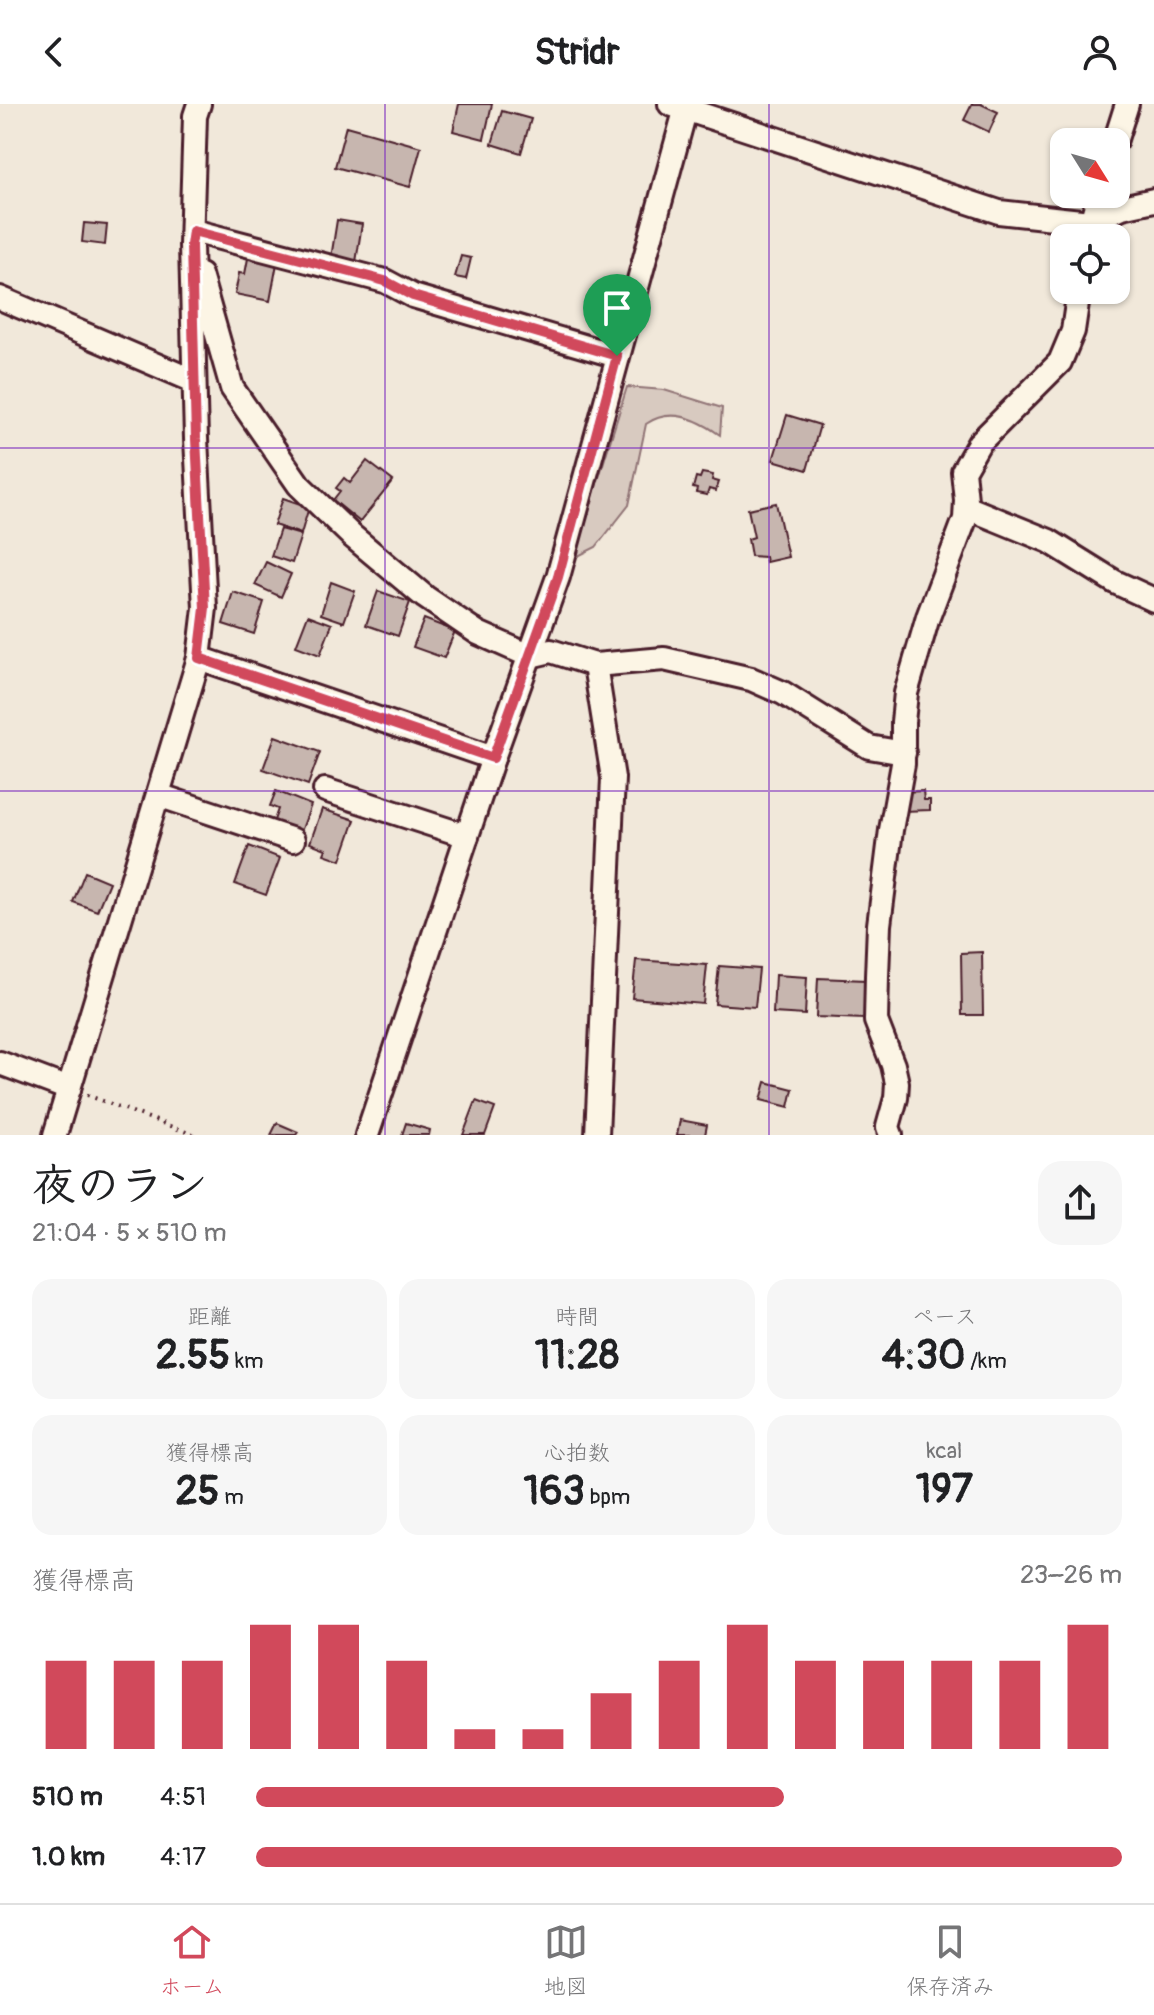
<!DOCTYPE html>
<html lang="ja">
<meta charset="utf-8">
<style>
body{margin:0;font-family:Pangolin,"Klee One",sans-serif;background:#f6f6f6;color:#202124;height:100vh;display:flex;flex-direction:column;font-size:30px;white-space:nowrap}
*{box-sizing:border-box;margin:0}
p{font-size:26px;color:#757577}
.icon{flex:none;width:44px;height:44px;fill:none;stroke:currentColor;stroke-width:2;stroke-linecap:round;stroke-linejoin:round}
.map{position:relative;height:1031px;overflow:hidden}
.sheet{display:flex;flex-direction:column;background:#fff;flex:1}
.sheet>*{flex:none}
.needle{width:52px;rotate:127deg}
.controls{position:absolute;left:1050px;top:24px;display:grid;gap:16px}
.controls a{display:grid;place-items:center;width:80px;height:80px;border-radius:16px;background:#fff;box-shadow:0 2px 6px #0004;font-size:40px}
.pin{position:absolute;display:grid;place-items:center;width:68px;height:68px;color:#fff;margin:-82px -34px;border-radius:50% 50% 50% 0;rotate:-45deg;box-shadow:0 0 8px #0007}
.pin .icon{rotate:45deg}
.round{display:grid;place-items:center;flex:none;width:84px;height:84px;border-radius:24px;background:#f6f6f6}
.summary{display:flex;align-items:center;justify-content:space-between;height:136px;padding:0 32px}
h1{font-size:44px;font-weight:700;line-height:60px}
.figures{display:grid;grid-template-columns:repeat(3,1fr);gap:12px;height:136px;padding:8px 32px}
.figures div{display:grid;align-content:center;border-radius:20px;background:#f6f6f6;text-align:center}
.figures b{font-size:40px;font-weight:700}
.figures small{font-size:22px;font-weight:400}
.figures p{font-size:22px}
.chart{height:224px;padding:16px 32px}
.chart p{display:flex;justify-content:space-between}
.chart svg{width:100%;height:144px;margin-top:8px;stroke:#d1495b;stroke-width:6}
ul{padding:0 32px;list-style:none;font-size:26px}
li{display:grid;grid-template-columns:128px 96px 1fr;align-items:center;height:60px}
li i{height:20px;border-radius:10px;background:#d1495b}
header{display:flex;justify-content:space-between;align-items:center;height:104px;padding:0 32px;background:#fff;font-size:36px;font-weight:700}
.tab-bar{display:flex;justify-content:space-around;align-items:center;height:112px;border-top:2px solid #e0e0e0;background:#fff;font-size:22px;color:#757577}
.tab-bar a{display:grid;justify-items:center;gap:4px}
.tab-bar .active{color:#d1495b}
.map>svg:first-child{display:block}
.green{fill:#d8cac0;stroke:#917476;stroke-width:2}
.building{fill:#c7b6af;stroke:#4a1f2b;stroke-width:2}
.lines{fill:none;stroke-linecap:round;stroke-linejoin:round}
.street-casing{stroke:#4a1f2b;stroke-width:28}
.path{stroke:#4a1f2b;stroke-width:4;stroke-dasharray:2 6;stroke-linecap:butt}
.street{stroke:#fcf5e5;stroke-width:22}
.route-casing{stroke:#fff;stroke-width:16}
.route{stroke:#d1495b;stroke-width:10}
.grid{fill:none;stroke:#7b2cbf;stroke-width:2;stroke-opacity:0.55}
</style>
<header><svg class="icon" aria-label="back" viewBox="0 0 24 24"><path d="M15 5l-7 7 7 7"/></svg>Stridr<svg class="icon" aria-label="person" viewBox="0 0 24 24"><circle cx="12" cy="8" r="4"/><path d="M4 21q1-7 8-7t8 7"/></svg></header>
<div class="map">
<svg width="1154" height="1031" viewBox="0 0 1154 1031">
<rect width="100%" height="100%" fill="#f1e8da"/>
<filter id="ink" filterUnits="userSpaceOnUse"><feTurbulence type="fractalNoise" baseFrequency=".0125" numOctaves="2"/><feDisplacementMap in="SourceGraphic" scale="16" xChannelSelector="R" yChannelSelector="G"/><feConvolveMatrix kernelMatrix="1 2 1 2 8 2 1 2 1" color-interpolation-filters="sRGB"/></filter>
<g filter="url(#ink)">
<path class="green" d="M 627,283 L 664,286 L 722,304 L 720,331 C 698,315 670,303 646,320 L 629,401 L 596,443 L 574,454 Z"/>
<g class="building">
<path d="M 459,0 L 492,0 L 484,35 L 453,27 Z"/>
<path d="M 972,0 L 981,0 L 998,8 L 989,28 L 964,16 Z"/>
<path d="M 502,7 L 531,15 L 521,49 L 492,40 Z"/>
<path d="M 346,22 L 421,43 L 410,83 L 335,63 Z"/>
<path d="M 337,116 L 362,120 L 356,158 L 331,154 Z"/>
<path d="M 84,119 L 107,121 L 105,141 L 82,138 Z"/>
<path d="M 249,149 L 278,154 L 270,197 L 235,190 L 239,169 L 245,170 Z"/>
<path d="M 461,152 L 471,154 L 466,175 L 455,173 Z"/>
<path d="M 787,311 L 820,321 L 807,366 L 773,356 Z"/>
<path d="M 367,357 L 393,377 L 360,418 L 333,396 L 340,387 L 336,384 L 344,374 L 350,379 Z"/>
<path d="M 702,369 L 713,371 L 712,376 L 719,378 L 716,387 L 709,385 L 707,391 L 696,389 L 697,385 L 693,384 L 696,373 L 700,374 Z"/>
<path d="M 283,394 L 309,403 L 301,430 L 274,421 Z"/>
<path d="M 776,399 L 788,453 L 766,458 L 765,453 L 751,452 L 748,435 L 754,433 L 748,405 Z"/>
<path d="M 280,425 L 301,431 L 292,459 L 271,452 Z"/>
<path d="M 266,458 L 291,470 L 281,493 L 255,481 Z"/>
<path d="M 331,478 L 355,487 L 344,518 L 321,510 Z"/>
<path d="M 378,487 L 410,498 L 398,532 L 366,521 Z"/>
<path d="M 233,488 L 264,498 L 254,530 L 223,520 Z"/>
<path d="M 308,511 L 332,520 L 320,551 L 296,542 Z"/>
<path d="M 424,515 L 455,527 L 444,554 L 413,543 Z"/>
<path d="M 275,632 L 320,648 L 308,681 L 263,665 Z"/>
<path d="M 276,687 L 311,701 L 299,733 L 272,722 L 278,705 L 270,702 Z"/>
<path d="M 923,687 L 924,696 L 930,696 L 930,706 L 903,707 L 902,688 Z"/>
<path d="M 322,705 L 355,716 L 341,756 L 324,750 L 326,745 L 310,739 Z"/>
<path d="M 249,742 L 280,754 L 266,791 L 235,780 Z"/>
<path d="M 85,768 L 109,778 L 97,807 L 73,798 Z"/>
<path d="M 982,848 L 983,911 L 962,911 L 961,849 Z"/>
<path d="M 636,856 L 707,861 L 703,900 L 632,894 Z"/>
<path d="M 719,862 L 759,865 L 755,903 L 715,900 Z"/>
<path d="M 775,871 L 807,873 L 805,911 L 773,909 Z"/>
<path d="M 818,874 L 866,876 L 864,915 L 816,913 Z"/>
<path d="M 766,978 L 793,985 L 789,1003 L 761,996 Z"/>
<path d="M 476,997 L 495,1004 L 485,1031 L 463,1031 Z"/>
<path d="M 680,1016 L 707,1021 L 705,1031 L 677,1031 Z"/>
<path d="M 277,1019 L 298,1028 L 296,1031 L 271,1031 Z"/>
<path d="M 406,1019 L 430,1026 L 429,1031 L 402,1031 Z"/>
</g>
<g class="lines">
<defs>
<g id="street">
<path d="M 670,0 L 999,108 L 1090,118 L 1122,103 L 1154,96"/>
<path d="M 1115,38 L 1127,0"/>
<path d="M 193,127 L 385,177 L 413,192 L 617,252"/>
<path d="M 1087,134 L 1099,90"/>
<path d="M 200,171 L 232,284 L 299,381 L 352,432 L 425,493 L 478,529 L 530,552 L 551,547 L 595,561 L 664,555 L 751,575 L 783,589 L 869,643 L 904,649"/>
<path d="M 0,194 L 194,277"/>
<path d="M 966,403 L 1049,437 L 1115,478 L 1154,496"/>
<path d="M 199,554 L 493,654"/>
<path d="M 595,561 L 613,674 L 597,1031"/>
<path d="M 325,686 L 467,732"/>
<path d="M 158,691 L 293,736"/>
<path d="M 0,959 L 69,985"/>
<path d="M 55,1031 L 199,554 L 205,504 L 196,335 L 191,141 L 195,12 L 199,0"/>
<path d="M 367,1031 L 493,654 L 558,473 L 687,0"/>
<path d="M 891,1031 L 888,1023 L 896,994 L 897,979 L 893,961 L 876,917 L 877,872 L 879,821 L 891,726 L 903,660 L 903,618 L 906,589 L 928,513 L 965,415 L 966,396 L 963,367 L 979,339 L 1060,258 L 1073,227 L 1079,186"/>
</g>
</defs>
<use href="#street" class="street-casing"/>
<path class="path" d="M 87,991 L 194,1031"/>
<use href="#street" class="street"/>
</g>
</g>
<g class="lines" filter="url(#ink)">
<defs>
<path id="route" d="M 193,127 L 385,177 L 413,192 L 617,252 L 558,473 L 493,654 L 199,554 L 205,504 L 196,335 L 191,141 Z"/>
</defs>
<use href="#route" class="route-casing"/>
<use href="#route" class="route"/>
</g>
<path class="grid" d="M 385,0 L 385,1031M 769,0 L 769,1031M 0,344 L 1154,344M 0,687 L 1154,687"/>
</svg>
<div class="controls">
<a><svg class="needle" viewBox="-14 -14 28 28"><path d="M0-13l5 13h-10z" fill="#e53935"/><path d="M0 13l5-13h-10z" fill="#757577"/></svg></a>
<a><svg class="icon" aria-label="locate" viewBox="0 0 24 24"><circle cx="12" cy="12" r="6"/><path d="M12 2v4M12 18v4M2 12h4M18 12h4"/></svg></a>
</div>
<div class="pin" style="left:617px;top:252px;background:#1e9e55"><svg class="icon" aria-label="arrive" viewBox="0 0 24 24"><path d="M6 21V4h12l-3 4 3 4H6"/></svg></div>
</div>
<section class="sheet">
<div class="summary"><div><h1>夜のラン</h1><p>21:04 · 5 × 510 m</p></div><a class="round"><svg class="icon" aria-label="share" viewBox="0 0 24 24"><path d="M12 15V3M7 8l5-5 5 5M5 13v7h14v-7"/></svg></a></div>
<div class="figures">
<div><p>距離</p><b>2.55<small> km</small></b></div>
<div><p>時間</p><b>11:28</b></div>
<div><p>ペース</p><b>4:30<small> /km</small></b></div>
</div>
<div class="figures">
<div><p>獲得標高</p><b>25<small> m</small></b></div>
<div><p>心拍数</p><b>163<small> bpm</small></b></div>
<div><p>kcal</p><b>197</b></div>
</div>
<div class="chart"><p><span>獲得標高</span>23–26 m</p>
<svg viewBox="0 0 160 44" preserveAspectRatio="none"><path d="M5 44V17M15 44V17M25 44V17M35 44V6M45 44V6M55 44V17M65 44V38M75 44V38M85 44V27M95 44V17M105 44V6M115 44V17M125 44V17M135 44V17M145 44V17M155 44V6"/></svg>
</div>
<ul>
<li><b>510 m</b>4:51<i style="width:61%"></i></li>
<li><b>1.0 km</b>4:17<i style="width:100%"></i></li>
</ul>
</section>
<nav class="tab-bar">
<a class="active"><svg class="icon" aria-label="home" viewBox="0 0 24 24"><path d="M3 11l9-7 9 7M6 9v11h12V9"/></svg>ホーム</a>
<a><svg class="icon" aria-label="map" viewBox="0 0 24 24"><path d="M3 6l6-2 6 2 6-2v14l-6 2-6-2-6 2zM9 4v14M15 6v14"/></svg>地図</a>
<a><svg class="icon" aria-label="saved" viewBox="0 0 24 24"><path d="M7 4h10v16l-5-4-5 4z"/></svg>保存済み</a>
</nav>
